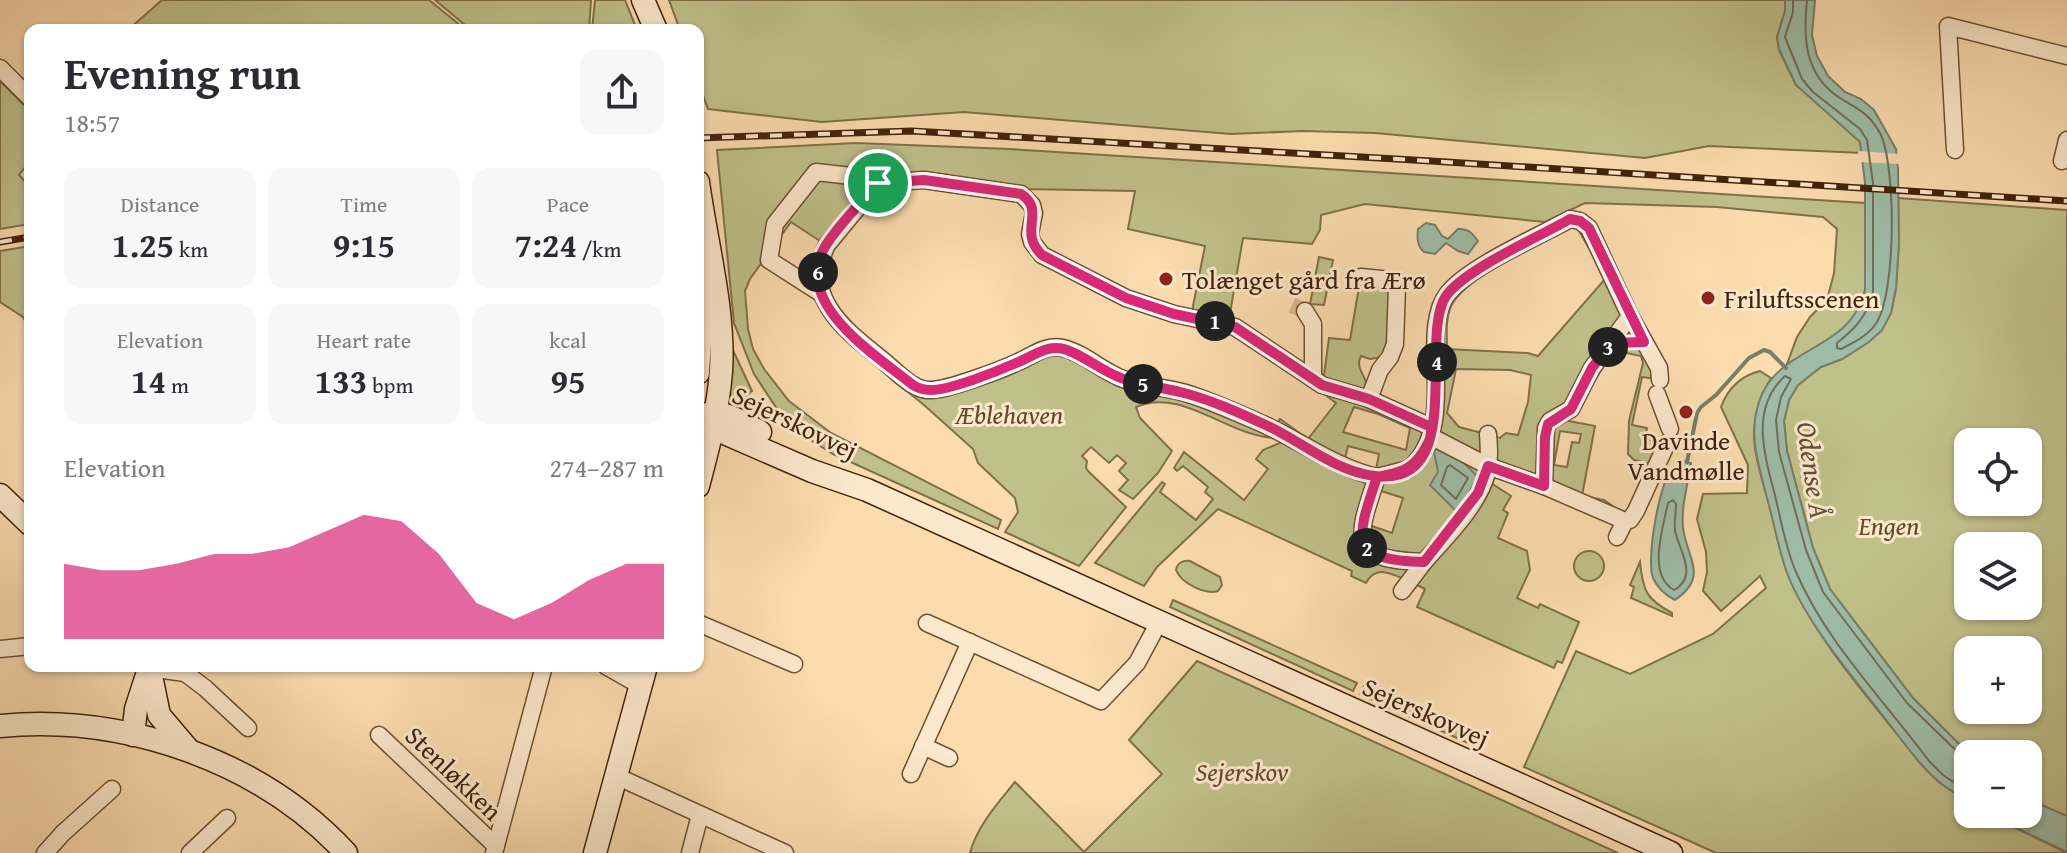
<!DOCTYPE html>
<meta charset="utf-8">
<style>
body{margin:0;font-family:"Gentium Book Plus",serif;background:#f7f7f7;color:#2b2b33;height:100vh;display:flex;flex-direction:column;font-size:30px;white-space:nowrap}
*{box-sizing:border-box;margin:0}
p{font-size:26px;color:#7c7c81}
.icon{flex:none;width:44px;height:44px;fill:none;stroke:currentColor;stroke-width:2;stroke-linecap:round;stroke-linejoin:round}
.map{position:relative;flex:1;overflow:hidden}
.details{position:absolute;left:24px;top:24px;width:680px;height:648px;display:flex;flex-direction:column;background:#fff;border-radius:16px;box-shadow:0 2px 6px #0004}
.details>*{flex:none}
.buttons{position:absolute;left:1954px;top:428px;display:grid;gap:16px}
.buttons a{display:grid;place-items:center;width:88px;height:88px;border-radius:16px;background:#fff;box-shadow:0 2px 6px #0004;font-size:40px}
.pin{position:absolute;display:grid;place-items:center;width:68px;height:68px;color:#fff;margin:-34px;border:4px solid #fff;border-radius:50%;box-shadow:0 2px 8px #0007}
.km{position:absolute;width:40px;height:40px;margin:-20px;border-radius:50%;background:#222;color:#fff;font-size:22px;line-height:40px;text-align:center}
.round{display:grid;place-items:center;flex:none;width:84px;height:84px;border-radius:16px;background:#f7f7f7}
.summary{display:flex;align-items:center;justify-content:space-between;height:136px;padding:0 40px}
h1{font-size:44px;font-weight:600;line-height:60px}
.stats{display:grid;grid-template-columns:repeat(3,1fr);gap:12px;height:136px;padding:8px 40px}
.stats div{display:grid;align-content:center;border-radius:16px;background:#f7f7f7;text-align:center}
.stats b{font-size:34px;font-weight:600}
.stats small{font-size:22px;font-weight:400}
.stats p{font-size:22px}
.chart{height:224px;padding:16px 40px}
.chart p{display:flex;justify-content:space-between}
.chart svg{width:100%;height:144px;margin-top:8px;fill:#db2777;opacity:.7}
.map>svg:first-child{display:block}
.green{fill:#c0c08a;stroke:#80704a;stroke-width:2;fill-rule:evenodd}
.water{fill:#9fbca7;stroke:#797e68;stroke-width:2}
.pier{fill:#fbdcaf}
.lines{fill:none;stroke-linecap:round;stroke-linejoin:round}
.shore{stroke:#706e58;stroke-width:2}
.stream{stroke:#797e68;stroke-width:4}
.street-tunnel{stroke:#d6b78e;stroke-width:16;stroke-dasharray:16 8;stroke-linecap:butt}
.street-casing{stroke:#705032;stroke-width:19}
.secondary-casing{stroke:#412109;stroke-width:25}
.street{stroke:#fce8cb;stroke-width:16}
.secondary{stroke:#fce8cb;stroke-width:22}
.rail-casing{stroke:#412109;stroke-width:7}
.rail{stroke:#fce8cb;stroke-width:4;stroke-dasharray:12;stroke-linecap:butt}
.route-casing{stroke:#fff;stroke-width:16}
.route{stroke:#db2777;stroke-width:10}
.poi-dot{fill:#8f2418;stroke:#fce8cb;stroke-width:3}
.labels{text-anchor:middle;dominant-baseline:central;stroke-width:6;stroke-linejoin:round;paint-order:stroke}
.poi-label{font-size:26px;fill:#412109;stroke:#fce8cb;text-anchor:start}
.park-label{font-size:26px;font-style:italic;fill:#614929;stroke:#fce8cb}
.street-label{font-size:26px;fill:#412109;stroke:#fce8cb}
.water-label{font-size:28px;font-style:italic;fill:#5d5038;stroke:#fce8cb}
</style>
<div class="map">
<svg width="2067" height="853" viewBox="0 0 2067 853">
<rect width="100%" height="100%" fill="#fbdcaf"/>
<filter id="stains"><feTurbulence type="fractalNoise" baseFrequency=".0025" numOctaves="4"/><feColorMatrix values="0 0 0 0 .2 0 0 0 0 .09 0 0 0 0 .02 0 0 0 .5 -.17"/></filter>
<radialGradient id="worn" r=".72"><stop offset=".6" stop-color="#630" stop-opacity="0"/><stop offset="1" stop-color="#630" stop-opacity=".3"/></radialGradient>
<g class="green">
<path d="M 162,0 L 429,0 L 466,30 L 128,30 Z"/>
<path d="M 435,0 L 591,0 L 589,30 L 471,30 Z"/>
<path d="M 595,0 L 625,0 L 637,30 L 592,30 Z"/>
<path d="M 669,0 L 1785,0 L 1785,11 L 1777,37 L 1779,50 L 1796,85 L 1854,135 L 1860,142 L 1862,153 L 1709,146 L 1645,158 L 1375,133 L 1303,131 L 1231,134 L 964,112 L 822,122 L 708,109 L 698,82 L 698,30 L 680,30 Z"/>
<path d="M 0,81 L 30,111 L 30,161 L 19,175 L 30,187 L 30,224 L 0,229 Z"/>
<path d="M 856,143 L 1010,149 L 1865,203 C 1865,234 1874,293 1854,318 C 1837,339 1810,351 1787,364 L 1797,337 L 1810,317 L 1827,300 L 1834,273 L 1837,229 L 1823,217 L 1717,207 L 1585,203 L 1545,222 L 1365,204 L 1321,215 L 1320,230 L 1312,244 L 1243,238 L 1229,319 L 1192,311 L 1205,246 L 1128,229 L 1135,191 L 1023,189 L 877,178 L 823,243 L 791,222 L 750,279 L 745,291 L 748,329 L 753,349 L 764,369 L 789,401 L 831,433 L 1001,520 L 998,529 L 833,454 L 806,437 L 781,415 L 754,374 L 734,323 L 717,150 Z"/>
<path d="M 1898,198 L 2067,210 L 2067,816 L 2028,799 L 2028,754 L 1969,754 L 1913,698 L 1830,589 L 1813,548 L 1787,451 L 1784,421 L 1789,400 L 1798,385 L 1821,367 L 1842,359 L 1868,342 L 1882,330 L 1891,313 L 1896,288 L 1899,242 ZM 1968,442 L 2028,442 L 2028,502 L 1968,502 ZM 1968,546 L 2028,546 L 2028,606 L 1968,606 ZM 1968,650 L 2028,650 L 2028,710 L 1968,710 Z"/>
<path d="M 1574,222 L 1585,229 L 1621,299 L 1624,313 L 1616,331 L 1594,362 L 1570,404 L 1561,414 L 1549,417 L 1544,423 C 1540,442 1553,471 1530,479 L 1491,462 L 1490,435 L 1500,438 L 1506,433 L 1518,435 L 1528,402 L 1531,375 L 1510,370 L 1456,369 L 1447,413 L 1459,427 L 1486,434 L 1485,458 L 1453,443 L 1438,429 L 1441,313 C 1444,305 1447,297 1453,291 C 1469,276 1554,226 1574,222 ZM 1575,224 L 1606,278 L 1538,356 L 1528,353 L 1447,349 C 1447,334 1445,320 1451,306 C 1465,277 1545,240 1575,224 Z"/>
<path d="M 30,246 L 30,329 L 23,317 L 0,302 L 0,251 Z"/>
<path d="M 1319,257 L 1333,260 L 1324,305 L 1310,304 Z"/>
<path d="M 1360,281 L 1390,283 L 1392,344 L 1382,357 L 1370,359 L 1361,356 C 1354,369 1368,376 1367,390 L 1321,380 L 1324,375 L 1329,338 L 1350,340 Z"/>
<path d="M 1618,345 L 1644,349 L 1657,379 L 1642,377 L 1632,425 L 1647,428 L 1645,439 L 1665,443 L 1655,465 L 1634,460 L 1628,454 L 1629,421 L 1643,363 L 1641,356 L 1617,351 L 1607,361 L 1569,421 L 1595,426 L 1582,496 L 1604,500 L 1620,511 L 1552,488 L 1548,431 L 1581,396 ZM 1560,431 L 1581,434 L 1579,443 L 1572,442 L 1567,467 L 1554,465 Z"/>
<path d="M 731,346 L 752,391 L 735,404 L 730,394 Z"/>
<path d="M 1058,353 L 1182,396 L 1273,437 C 1265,439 1258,435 1249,433 C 1213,422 1174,390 1136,407 L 1140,418 L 1172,451 L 1158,473 L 1133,499 L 1119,490 L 1128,480 L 1119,471 L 1126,463 L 1117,455 L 1109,463 L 1091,447 L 1082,456 L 1087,461 L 1086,468 L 1089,472 L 1126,507 L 1079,566 L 1005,532 L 1018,512 L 1015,498 L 978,463 L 973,449 L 924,405 L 880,369 L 883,364 L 917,391 Z"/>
<path d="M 1760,371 L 1771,378 C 1744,428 1754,449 1768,501 C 1775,524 1778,549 1787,572 C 1812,637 1879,710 1923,766 L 1939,782 L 1968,801 L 1968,814 L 1987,814 L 2067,853 L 1716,853 L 1524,767 L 1576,651 L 1630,674 L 1713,634 L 1766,588 L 1760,576 L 1721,611 L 1703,591 L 1707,572 L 1706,552 L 1697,519 L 1703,494 L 1747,493 L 1748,465 L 1721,407 C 1728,388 1740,376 1760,371 Z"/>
<path d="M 1308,382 L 1406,420 L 1424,433 L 1424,438 L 1407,465 L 1376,470 L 1379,454 L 1348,446 L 1344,462 L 1276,426 L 1280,419 L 1308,439 L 1336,403 ZM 1354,407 L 1378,414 L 1410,428 L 1406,450 L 1343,432 Z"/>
<path d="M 1287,440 L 1369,479 L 1359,535 L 1412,565 L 1404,579 C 1390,573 1375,565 1366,583 L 1351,576 L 1352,571 L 1218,509 L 1157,567 L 1144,586 L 1095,563 L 1162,482 L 1165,484 L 1160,492 L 1196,520 L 1213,499 L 1205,492 L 1208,487 L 1183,466 L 1177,471 L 1174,468 L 1184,452 L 1244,500 L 1268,469 L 1256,459 L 1263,450 Z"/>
<path d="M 1431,445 L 1453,450 L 1482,473 L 1460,514 L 1419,556 L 1376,550 L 1366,524 L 1392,533 L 1403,498 L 1378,490 L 1378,485 Z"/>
<path d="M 1499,472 L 1491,483 L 1511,496 L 1503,510 L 1508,513 L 1498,538 L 1527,551 L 1530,570 L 1517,598 L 1538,608 L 1540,604 L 1579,622 L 1562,663 L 1557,661 L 1554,668 L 1417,607 L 1425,589 L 1415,584 L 1489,477 Z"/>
<circle cx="1589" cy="566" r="15"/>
<path d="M 1190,561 L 1220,577 L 1222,585 L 1218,591 C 1205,595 1181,583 1176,570 C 1177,563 1183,560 1190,561 Z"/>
<path d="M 1640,562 C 1643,591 1646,599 1672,613 L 1672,616 L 1631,598 L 1634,587 L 1630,585 Z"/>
<path d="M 1173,600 L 1357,683 L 1353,691 L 1170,607 Z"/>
<path d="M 1197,661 L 1618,853 L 970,853 C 977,826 998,803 1015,782 L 1084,852 L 1162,774 L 1129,740 Z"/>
<path d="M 1364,686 L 1474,735 L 1470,744 L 1360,694 Z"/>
</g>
<g class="water">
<path d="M 1785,0 L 1815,0 L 1812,35 L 1817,56 L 1828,76 L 1845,92 L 1861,99 L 1874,110 L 1896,149 L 1898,169 L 1899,242 L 1896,288 L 1891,313 L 1882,330 L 1869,342 L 1842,359 L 1821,367 L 1798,385 L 1789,400 L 1784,421 L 1787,451 L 1813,548 L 1830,589 L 1913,698 L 1969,754 L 1968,801 C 1958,795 1947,789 1938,781 C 1918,764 1903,741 1887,721 C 1854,678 1804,621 1786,570 C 1778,546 1773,519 1766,494 C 1757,460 1747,428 1762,394 C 1785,345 1850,350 1865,291 L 1865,183 L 1860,142 L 1796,85 L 1779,49 L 1777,37 L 1785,11 Z"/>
<path d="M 1426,223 L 1435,225 L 1442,236 L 1448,239 L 1458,229 C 1468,228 1472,233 1478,241 L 1468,254 L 1458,251 L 1446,243 L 1435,254 L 1424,252 C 1417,246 1417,238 1418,229 Z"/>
<path d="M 1438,447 L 1465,464 L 1479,478 L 1457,512 L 1430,485 L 1438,472 L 1434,452 Z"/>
<path d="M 1682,461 L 1691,463 C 1688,484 1681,506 1683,527 C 1686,558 1710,576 1675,600 C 1665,595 1658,589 1653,578 C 1646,560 1659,483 1672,469 C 1675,466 1679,464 1682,461 Z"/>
<path d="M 2028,799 L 2067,816 L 2067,852 L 1987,814 L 2028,814 Z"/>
</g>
<path class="pier" d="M 1858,151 L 1900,154 L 1902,164 L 1859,162 Z"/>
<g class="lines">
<g class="shore">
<path d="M 1793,0 L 1793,12 L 1785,37 L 1802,79 L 1813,92 L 1860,129 L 1867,140 L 1873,183 L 1873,292 C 1867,316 1856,328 1837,343 L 1837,348 L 1841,349 C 1853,343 1867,336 1875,325 C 1897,296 1896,164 1880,133 C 1868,112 1859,110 1840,98 C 1804,75 1803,37 1807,0"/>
<path d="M 1450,465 L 1468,478 L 1456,499 L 1441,485 L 1447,467 Z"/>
<path d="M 1673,500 L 1676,504 C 1676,512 1674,522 1675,531 C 1679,550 1699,576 1674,590 C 1647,575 1663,528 1668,503 Z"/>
<path d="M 1968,762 L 1907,703 L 1823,592 L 1806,550 L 1779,452 L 1776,420 L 1781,397 L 1791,379 L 1785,376 C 1753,405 1762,447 1772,484 C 1780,512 1784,545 1796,572 C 1826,642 1883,699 1929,761 L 1943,775 L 1968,792"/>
</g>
<path class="stream" d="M 1687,462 L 1697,413 L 1701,407 L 1716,395 L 1749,358 L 1764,350 L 1770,352 L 1786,368"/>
<path class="street-tunnel" d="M 1292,305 L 1305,311"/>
<defs>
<g id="street">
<path d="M 0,68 L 30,98"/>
<path d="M 1955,150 L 1948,26 L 2067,56"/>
<path d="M 2062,161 L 2067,140"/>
<path d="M 1361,277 L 1391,280 L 1397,287 L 1395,344 L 1390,357 L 1380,370 L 1369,399"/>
<path d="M 822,294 L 769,260 L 775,224 L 816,172 L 869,178 L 878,183"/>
<path d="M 1305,311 L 1313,324 L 1313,379"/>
<path d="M 1657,394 L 1670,429"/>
<path d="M 1488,434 C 1489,447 1490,460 1487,473 C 1478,506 1446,537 1424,562 C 1346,560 1357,537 1377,477 L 1409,469 C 1461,423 1416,334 1448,293 C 1470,266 1538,237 1570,219 L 1580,221 L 1589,228 L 1630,316 L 1659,368 L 1660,380"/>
<path d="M 1432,437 L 1488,466 L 1544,486 L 1625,521 L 1630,520 L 1636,511 L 1667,443"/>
<path d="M 1377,477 C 1333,467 1297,438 1256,421 C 1232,411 1207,399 1182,392 C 1162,387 1142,386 1123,379 C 1102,371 1084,353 1063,348 C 1046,344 1032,356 1018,362 C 1001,370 947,390 931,390 C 914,391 898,373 885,362 C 848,332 800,299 827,245 L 878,183 L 924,180 L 1021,194 L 1032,205 L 1034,213 L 1030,234 L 1032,242 L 1042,255 L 1126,298 L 1174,314 L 1235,327 L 1322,385 L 1369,399 L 1431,427"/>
<path d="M 1544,486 L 1546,428 L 1550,421 L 1571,409 L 1592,368 L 1630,316"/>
<path d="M 1617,537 L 1625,521"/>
<path d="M 1402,591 L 1424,562"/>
<path d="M 698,623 L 794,664"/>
<path d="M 927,623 L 1101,701 L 1137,663 L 1159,622"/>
<path d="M 0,649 L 30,646"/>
<path d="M 606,666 L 641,686"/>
<path d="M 149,668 L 185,673 L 205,688 L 248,728"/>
<path d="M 379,735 L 496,846"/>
<path d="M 923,746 L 949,758"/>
<path d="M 911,774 L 970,642"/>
<path d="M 616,776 L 785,853"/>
<path d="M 45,853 L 63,833 L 112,789"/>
<path d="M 190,853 L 227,818"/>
<path d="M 494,853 L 544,666"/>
<path d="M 690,853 L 700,815"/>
</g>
<g id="secondary">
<path d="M 643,0 L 656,30"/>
<path d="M 698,182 C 706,242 725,311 721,371 C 718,411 708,448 698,486"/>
<path d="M 698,373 L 704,277"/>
<path d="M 698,418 C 718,405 741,422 760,432"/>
<path d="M 713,428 L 812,471 L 867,490 L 1671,853"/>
<path d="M 0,495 L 30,524"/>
<path d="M 149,666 L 159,715 L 187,748"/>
<path d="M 0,726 C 125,714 261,761 346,853"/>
<path d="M 133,735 L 136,709 L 149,669"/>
<path d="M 595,853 L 646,666"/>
</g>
</defs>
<use href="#street" class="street-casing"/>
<use href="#secondary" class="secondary-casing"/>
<use href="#street" class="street"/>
<use href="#secondary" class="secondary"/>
<defs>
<g id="rail">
<path d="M 698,138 L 912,131 L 1431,161 L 2067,201"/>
<path d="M 0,242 L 30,237"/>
</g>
</defs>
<use href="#rail" class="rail-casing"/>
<use href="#rail" class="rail"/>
</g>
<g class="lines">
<defs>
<path id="route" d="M 878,183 L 924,180 L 1021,194 C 1047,211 1017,231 1042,255 L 1126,298 L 1174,314 L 1235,327 L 1322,385 L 1369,399 L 1431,427 C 1432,438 1428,443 1423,452 C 1411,471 1398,473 1377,477 C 1357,537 1346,560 1424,562 L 1478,493 L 1488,466 L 1544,486 L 1545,437 L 1548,424 L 1571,409 L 1592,368 L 1611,343 L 1644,342 L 1589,228 L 1580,221 L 1570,219 C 1539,237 1465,269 1446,296 C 1418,337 1468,487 1375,476 C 1337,472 1303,443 1270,427 C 1242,414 1210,399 1180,392 C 1161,387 1140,386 1121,378 C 1102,371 1086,357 1067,350 C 1048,343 1034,356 1016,363 C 998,371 948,391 930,390 C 923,390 918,388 913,385 C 876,355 790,303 826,245 C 840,223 861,203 878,183"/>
</defs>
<use href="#route" class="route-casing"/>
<use href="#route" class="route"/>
</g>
<g class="poi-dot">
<circle cx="1166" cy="279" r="8"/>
<circle cx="1708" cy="298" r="8"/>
<circle cx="1686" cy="412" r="8"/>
</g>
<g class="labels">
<g class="poi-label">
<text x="1182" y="279">Tolænget gård fra Ærø</text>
<text x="1724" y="298">Friluftsscenen</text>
<text x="1686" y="440" text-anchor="middle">Davinde<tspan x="1686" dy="30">Vandmølle</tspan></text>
</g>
<g class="park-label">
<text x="1009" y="414">Æblehaven</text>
<text x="1889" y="525">Engen</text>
<text x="1242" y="771">Sejerskov</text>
</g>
<g class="street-label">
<text transform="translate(795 422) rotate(26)">Sejerskovvej</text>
<text transform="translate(1426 712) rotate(24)">Sejerskovvej</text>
<text transform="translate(454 773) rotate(44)">Stenløkken</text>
</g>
<g class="water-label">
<text transform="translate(1814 470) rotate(82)">Odense Å</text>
</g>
</g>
<rect width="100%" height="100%" filter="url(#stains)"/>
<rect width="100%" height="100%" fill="url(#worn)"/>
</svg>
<div class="buttons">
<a><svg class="icon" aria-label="locate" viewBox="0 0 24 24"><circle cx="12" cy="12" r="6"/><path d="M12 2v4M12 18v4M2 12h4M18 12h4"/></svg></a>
<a><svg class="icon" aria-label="layers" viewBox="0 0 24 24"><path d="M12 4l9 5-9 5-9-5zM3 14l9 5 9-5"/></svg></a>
<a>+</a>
<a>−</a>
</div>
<div class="pin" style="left:878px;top:183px;background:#1e9e55"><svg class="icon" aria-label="arrive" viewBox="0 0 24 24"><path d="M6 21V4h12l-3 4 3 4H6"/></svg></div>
<b class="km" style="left:1215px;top:321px">1</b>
<b class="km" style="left:1367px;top:548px">2</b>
<b class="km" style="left:1608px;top:347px">3</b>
<b class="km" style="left:1437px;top:362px">4</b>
<b class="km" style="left:1143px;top:384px">5</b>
<b class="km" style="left:818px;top:272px">6</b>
<section class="details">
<div class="summary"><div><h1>Evening run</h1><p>18:57</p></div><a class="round"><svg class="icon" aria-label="share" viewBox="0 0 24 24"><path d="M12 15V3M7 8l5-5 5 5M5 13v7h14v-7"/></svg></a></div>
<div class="stats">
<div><p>Distance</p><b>1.25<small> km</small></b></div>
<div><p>Time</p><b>9:15</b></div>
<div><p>Pace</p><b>7:24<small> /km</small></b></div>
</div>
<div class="stats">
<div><p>Elevation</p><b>14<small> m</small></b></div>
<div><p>Heart rate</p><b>133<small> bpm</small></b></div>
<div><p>kcal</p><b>95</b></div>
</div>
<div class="chart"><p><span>Elevation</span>274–287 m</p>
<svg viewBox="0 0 160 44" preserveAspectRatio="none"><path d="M0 44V21L10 23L20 23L30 21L40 18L50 18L60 16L70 11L80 6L90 8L100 18L110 33L120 38L130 33L140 26L150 21L160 21V44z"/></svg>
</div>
</section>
</div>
